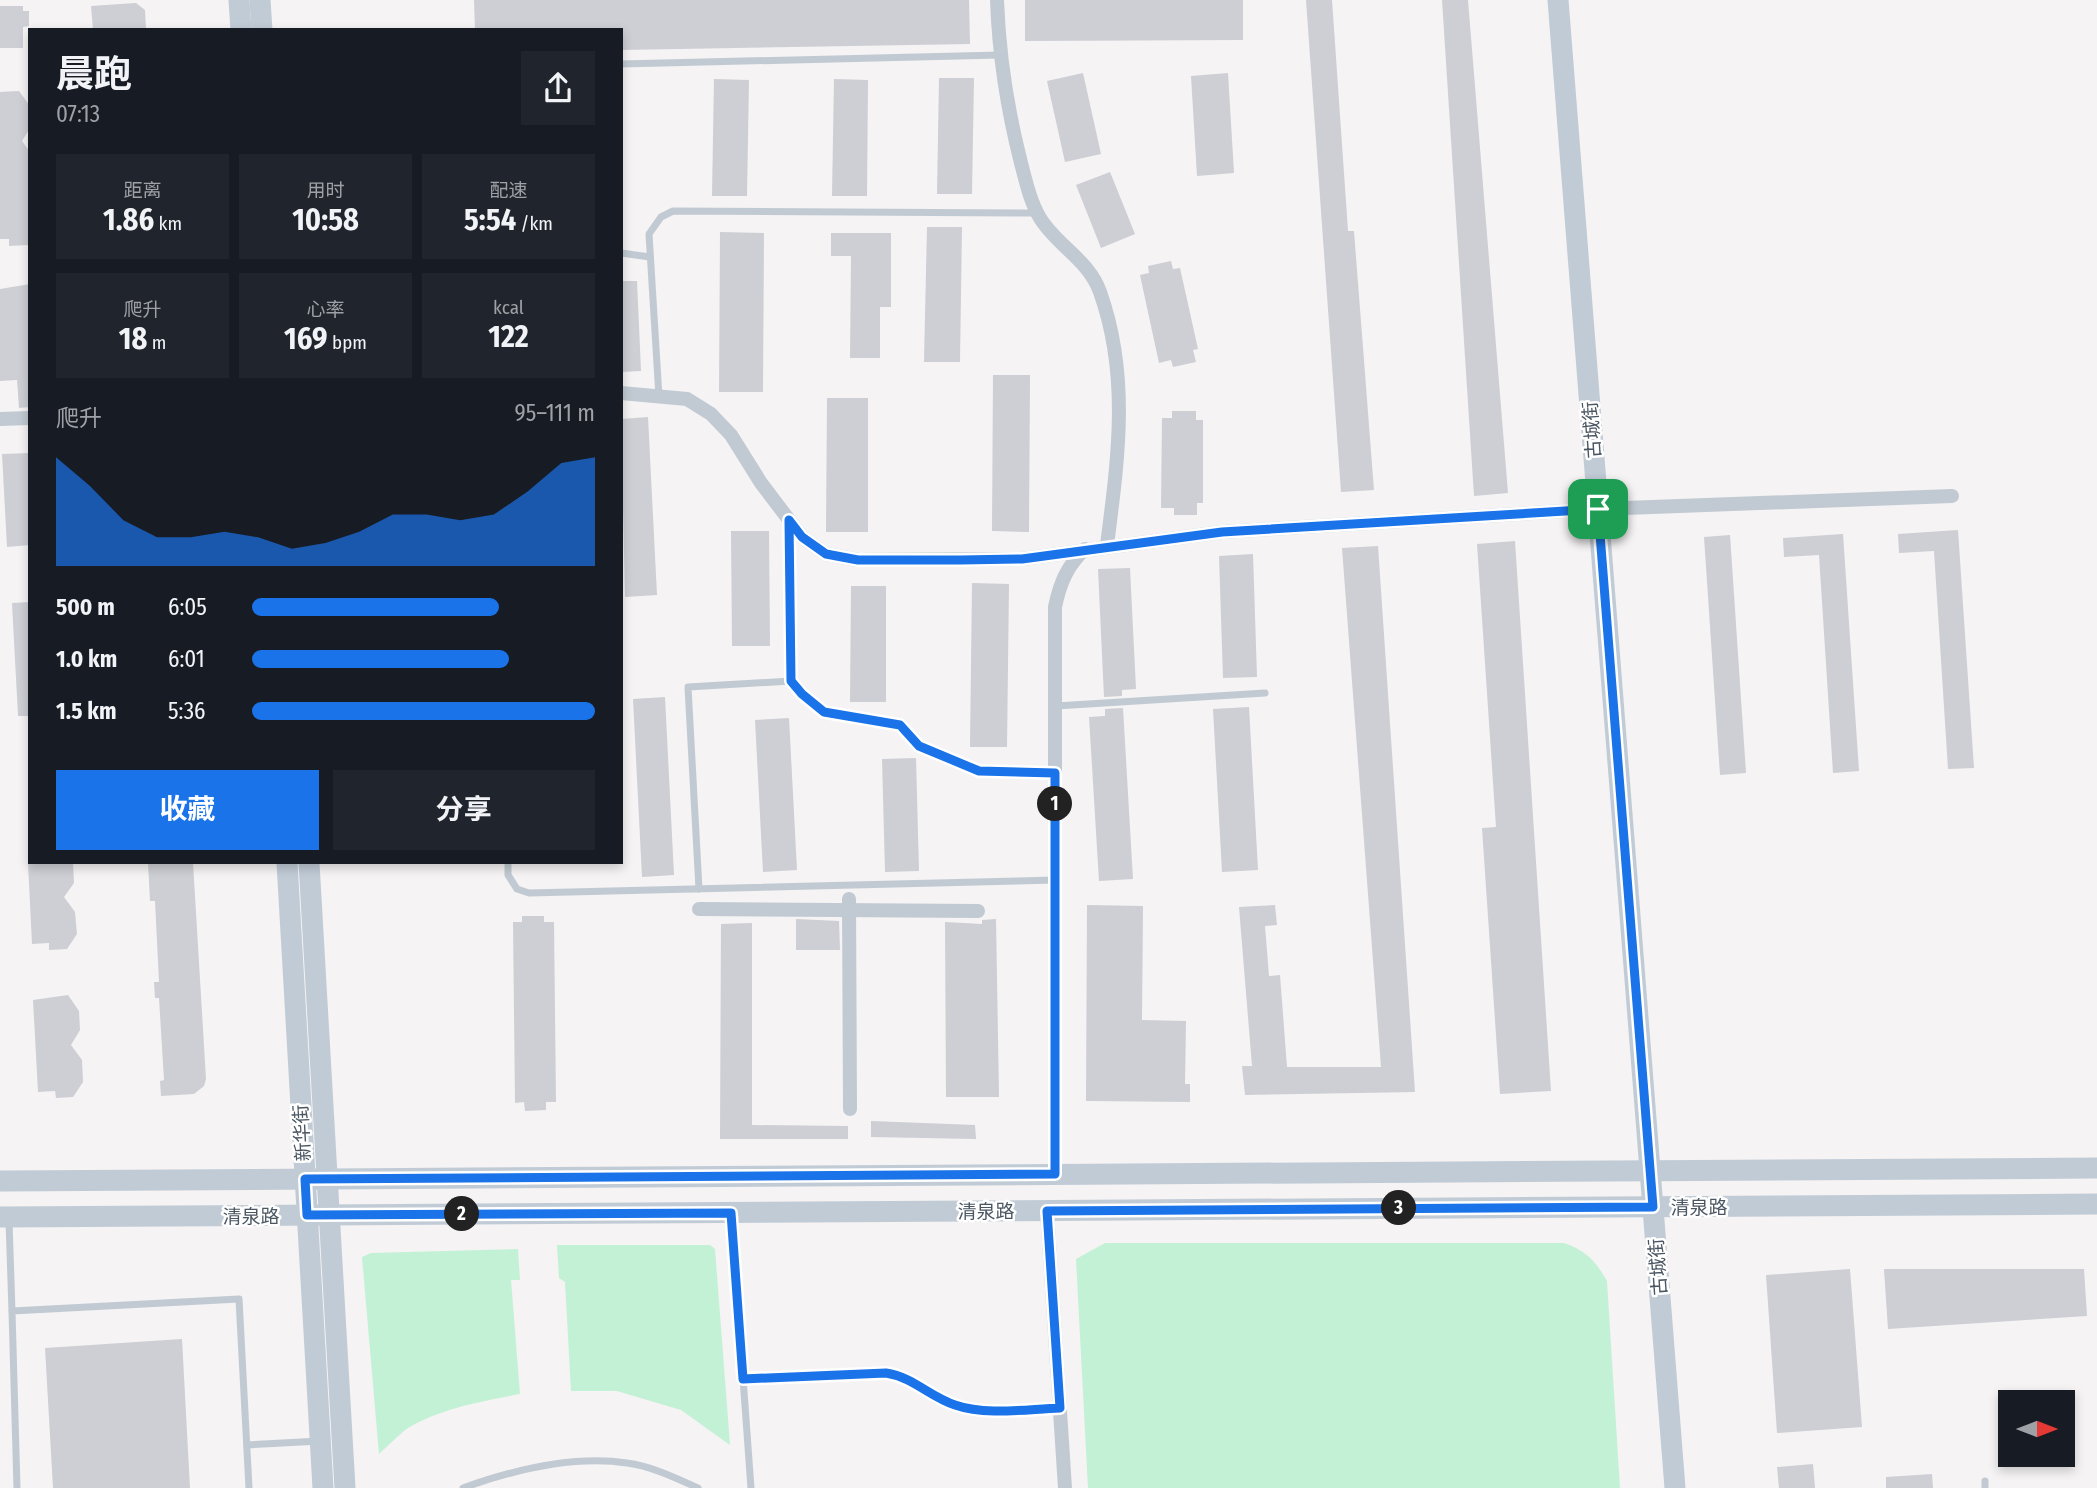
<!DOCTYPE html>
<html lang="zh">
<meta charset="utf-8">
<style>
body{margin:0;font-family:"Fira Sans Condensed","Noto Sans SC",sans-serif;background:#20242c;color:#f1f3f6;height:100vh;display:flex;flex-direction:column;font-size:26px;white-space:nowrap}
*{box-sizing:border-box;margin:0}
p{font-size:23px;color:#9ea1a6}
.icon{flex:none;width:38px;height:38px;fill:none;stroke:currentColor;stroke-width:2;stroke-linecap:round;stroke-linejoin:round}
.map{position:relative;flex:1;overflow:hidden}
.panel{position:absolute;left:28px;top:28px;width:595px;height:836px;display:flex;flex-direction:column;background:#171b24;border-radius:0px;box-shadow:0 4px 10px #0003}
.panel>*{flex:none}
.needle{width:46px;rotate:90deg}
.fabs{position:absolute;left:1998px;top:1390px;display:grid;gap:14px}
.fabs a{display:grid;place-items:center;width:77px;height:77px;border-radius:0px;background:#171b24;box-shadow:0 4px 10px #0003;font-size:35px}
.pin{position:absolute;display:grid;place-items:center;width:60px;height:60px;color:#fff;margin:-30px;border-radius:14px;box-shadow:0 4px 10px #0006}
.km{position:absolute;width:35px;height:35px;margin:-18px;border-radius:50%;background:#222;color:#fff;font-size:19px;line-height:35px;text-align:center}
.round{display:grid;place-items:center;flex:none;width:74px;height:74px;border-radius:0px;background:#20242c}
.headline{display:flex;align-items:center;justify-content:space-between;height:119px;padding:0 28px}
h1{font-size:38px;font-weight:700;line-height:52px}
.figures{display:grid;grid-template-columns:repeat(3,1fr);gap:10px;height:119px;padding:7px 28px}
.figures div{display:grid;align-content:center;border-radius:0px;background:#20242c;text-align:center}
.figures b{font-size:30px;font-weight:700}
.figures small{font-size:19px;font-weight:400}
.figures p{font-size:19px}
.chart{height:196px;padding:14px 28px}
.chart p{display:flex;justify-content:space-between}
.chart svg{width:100%;height:126px;margin-top:7px;fill:#1a73e8;opacity:.7}
.primary-button{display:flex;gap:14px;margin-top:auto;padding:14px 28px}
.primary-button a{flex:1;height:80px;border-radius:0px;background:#1a73e8;color:#fff;font-size:28px;font-weight:700;line-height:80px;text-align:center}
.primary-button a+a{background:#20242c;color:#f1f3f6}
ul{padding:0 28px;list-style:none;font-size:23px}
li{display:grid;grid-template-columns:112px 84px 1fr;align-items:center;height:52px}
li i{height:18px;border-radius:9px;background:#1a73e8}
.map>svg:first-child{display:block}
.green{fill:#c3f1d5}
.building{fill:#cdcfd5}
.lines{fill:none;stroke-linecap:round;stroke-linejoin:round}
.lane{stroke:#c1cad2;stroke-width:7}
.street{stroke:#c1cad2;stroke-width:14}
.secondary{stroke:#c1cbd6;stroke-width:21}
.route-casing{stroke:#fff;stroke-width:14}
.route{stroke:#1a73e8;stroke-width:9}
.labels{text-anchor:middle;dominant-baseline:central;stroke-width:5;stroke-linejoin:round;paint-order:stroke}
.street-label{font-size:19px;fill:#4a5661;stroke:#fff}
</style>
<div class="map">
<svg width="2097" height="1488" viewBox="0 0 2097 1488">
<rect width="100%" height="100%" fill="#f5f3f3"/>
<g class="green">
<path d="M 1105,1243 L 1564,1243 C 1586,1251 1595,1260 1607,1281 L 1620,1488 L 1088,1488 L 1076,1259 Z"/>
<path d="M 557,1245 L 710,1245 L 715,1249 L 730,1445 L 681,1410 L 617,1391 L 571,1391 L 565,1282 L 559,1278 Z"/>
<path d="M 518,1249 L 520,1280 L 511,1280 L 520,1394 C 483,1401 441,1408 408,1428 C 398,1435 388,1446 379,1454 L 362,1257 L 371,1253 Z"/>
</g>
<g class="building">
<path d="M 474,0 L 969,0 L 970,44 L 621,50 L 621,30 L 475,30 Z"/>
<path d="M 1025,0 L 1243,0 L 1243,40 L 1025,41 Z"/>
<path d="M 1306,0 L 1332,0 L 1348,231 L 1354,231 L 1374,490 L 1341,492 Z"/>
<path d="M 1442,0 L 1468,0 L 1508,493 L 1474,496 Z"/>
<path d="M 136,3 L 145,10 L 146,30 L 93,30 L 91,6 Z"/>
<path d="M 0,6 L 23,6 L 23,11 L 29,11 L 29,26 L 23,27 L 23,48 L 0,48 Z"/>
<path d="M 1083,73 L 1101,154 L 1065,162 L 1047,81 Z"/>
<path d="M 1228,73 L 1234,173 L 1197,176 L 1191,76 Z"/>
<path d="M 939,78 L 974,78 L 972,194 L 937,194 Z"/>
<path d="M 714,79 L 749,80 L 747,196 L 712,196 Z"/>
<path d="M 834,79 L 868,80 L 867,196 L 832,196 Z"/>
<path d="M 19,91 L 30,106 L 30,128 L 22,141 L 30,152 L 30,237 L 29,245 L 9,246 L 9,239 L 0,239 L 0,92 Z"/>
<path d="M 1110,172 L 1135,234 L 1101,248 L 1076,185 Z"/>
<path d="M 927,227 L 962,227 L 960,362 L 924,362 Z"/>
<path d="M 720,232 L 764,233 L 763,392 L 719,392 Z"/>
<path d="M 831,233 L 891,233 L 891,307 L 880,307 L 880,358 L 850,358 L 851,256 L 831,256 Z"/>
<path d="M 1171,261 L 1173,269 L 1180,268 L 1198,349 L 1193,350 L 1196,362 L 1173,367 L 1171,360 L 1159,363 L 1140,275 L 1149,273 L 1148,266 Z"/>
<path d="M 621,281 L 637,281 L 641,371 L 621,372 Z"/>
<path d="M 30,284 L 30,407 L 19,408 L 17,380 L 0,381 L 0,289 Z"/>
<path d="M 993,375 L 1030,375 L 1029,532 L 992,531 Z"/>
<path d="M 827,398 L 868,398 L 868,532 L 826,532 Z"/>
<path d="M 1172,411 L 1196,411 L 1196,420 L 1203,420 L 1203,503 L 1197,503 L 1197,515 L 1174,515 L 1174,508 L 1161,508 L 1162,418 L 1172,418 Z"/>
<path d="M 648,417 L 657,595 L 625,597 L 621,419 Z"/>
<path d="M 30,453 L 30,545 L 7,547 L 2,454 Z"/>
<path d="M 1958,530 L 1974,768 L 1948,769 L 1934,551 L 1899,553 L 1898,534 Z"/>
<path d="M 731,531 L 769,531 L 770,646 L 732,646 Z"/>
<path d="M 1843,534 L 1859,771 L 1833,773 L 1819,555 L 1784,557 L 1783,538 Z"/>
<path d="M 1730,535 L 1746,773 L 1720,775 L 1704,537 Z"/>
<path d="M 1515,541 L 1551,1091 L 1500,1094 L 1482,828 L 1496,827 L 1477,544 Z"/>
<path d="M 1378,546 L 1415,1092 L 1245,1095 L 1242,1066 L 1252,1066 L 1239,907 L 1275,905 L 1277,925 L 1265,926 L 1269,976 L 1280,975 L 1287,1067 L 1381,1067 L 1342,548 Z"/>
<path d="M 1253,554 L 1257,677 L 1223,678 L 1219,556 Z"/>
<path d="M 1130,568 L 1136,689 L 1122,690 L 1122,696 L 1104,697 L 1098,569 Z"/>
<path d="M 972,583 L 1009,584 L 1007,747 L 970,747 Z"/>
<path d="M 851,586 L 886,586 L 886,702 L 850,702 Z"/>
<path d="M 30,602 L 30,716 L 18,716 L 12,603 Z"/>
<path d="M 665,697 L 674,875 L 642,877 L 633,699 Z"/>
<path d="M 1249,707 L 1258,870 L 1222,872 L 1213,709 Z"/>
<path d="M 1123,708 L 1133,879 L 1099,881 L 1089,717 L 1105,716 L 1105,709 Z"/>
<path d="M 789,718 L 797,870 L 763,872 L 755,720 Z"/>
<path d="M 916,758 L 919,871 L 885,872 L 882,759 Z"/>
<path d="M 28,863 L 73,863 L 74,883 L 64,897 L 75,912 L 77,934 L 67,949 L 49,950 L 49,943 L 32,944 Z"/>
<path d="M 148,863 L 193,863 L 206,1079 L 204,1086 L 194,1094 L 161,1096 L 160,1081 L 164,1080 L 159,998 L 155,998 L 154,982 L 159,982 L 155,901 L 150,901 Z"/>
<path d="M 1087,905 L 1143,906 L 1142,1020 L 1186,1021 L 1185,1084 L 1190,1084 L 1190,1102 L 1086,1101 Z"/>
<path d="M 522,916 L 544,916 L 544,922 L 554,922 L 556,1102 L 546,1102 L 546,1110 L 525,1111 L 524,1102 L 515,1103 L 513,922 L 522,922 Z"/>
<path d="M 796,919 L 839,921 L 840,950 L 796,950 Z"/>
<path d="M 996,919 L 999,1097 L 946,1097 L 945,922 L 982,924 L 982,920 Z"/>
<path d="M 752,923 L 752,1125 L 848,1126 L 848,1139 L 720,1139 L 721,924 Z"/>
<path d="M 68,995 L 79,1011 L 80,1030 L 71,1045 L 82,1060 L 83,1082 L 73,1097 L 56,1098 L 55,1091 L 38,1092 L 33,1000 Z"/>
<path d="M 871,1121 L 975,1125 L 976,1139 L 871,1137 Z"/>
<path d="M 1850,1269 L 1862,1427 L 1777,1433 L 1766,1275 Z"/>
<path d="M 1884,1269 L 2084,1269 L 2087,1316 L 1888,1329 Z"/>
<path d="M 182,1339 L 190,1488 L 53,1488 L 45,1348 Z"/>
<path d="M 1813,1464 L 1815,1488 L 1779,1488 L 1777,1467 Z"/>
<path d="M 1932,1474 L 1933,1488 L 1886,1488 L 1886,1477 Z"/>
</g>
<g class="lines">
<g class="lane">
<path d="M 621,64 L 1000,55"/>
<path d="M 621,253 L 650,257"/>
<path d="M 659,397 L 649,234 L 661,217 L 673,211 L 1037,213"/>
<path d="M 789,524 L 791,681 L 824,712 L 900,725 L 919,746 L 979,771 L 1055,773"/>
<path d="M 1056,706 L 1265,693"/>
<path d="M 508,863 L 508,875 L 517,889 L 529,893 L 1055,880"/>
<path d="M 699,889 L 688,687 L 791,681"/>
<path d="M 731,1213 L 751,1488"/>
<path d="M 9,1221 L 12,1311"/>
<path d="M 743,1379 L 886,1373 C 913,1377 930,1396 955,1405 C 987,1417 1026,1409 1059,1408"/>
<path d="M 247,1445 L 320,1441"/>
<path d="M 1985,1481 L 1985,1488"/>
<path d="M 17,1488 L 12,1311 L 239,1299 L 249,1488"/>
<path d="M 463,1488 C 513,1470 574,1455 627,1463 C 651,1466 676,1478 698,1488"/>
</g>
<g class="street">
<path d="M 997,0 C 999,57 1007,108 1021,163 C 1026,182 1030,201 1040,218 C 1057,246 1089,260 1100,292 C 1130,376 1118,459 1107,545"/>
<path d="M 621,393 L 687,399 L 711,414 L 731,435 L 761,483 L 802,537 L 826,554 L 858,560 L 1022,559 L 1222,532 L 1598,509 L 1952,496"/>
<path d="M 0,419 L 30,418"/>
<path d="M 849,899 L 850,1109"/>
<path d="M 699,909 L 978,911"/>
<path d="M 1055,1174 L 1055,607 C 1060,583 1067,566 1085,549"/>
<path d="M 1047,1211 L 1065,1488"/>
</g>
<g class="secondary">
<path d="M 239,0 L 241,30"/>
<path d="M 260,0 L 262,30"/>
<path d="M 1558,0 L 1675,1488"/>
<path d="M 287,863 L 323,1488"/>
<path d="M 309,863 L 345,1488"/>
<path d="M 0,1181 L 2097,1168"/>
<path d="M 0,1217 L 2097,1204"/>
</g>
</g>
<g class="lines">
<defs>
<path id="route" d="M 1598,509 L 1653,1207 L 1047,1211 L 1060,1408 C 1027,1409 987,1416 955,1405 C 930,1397 913,1377 886,1373 L 743,1379 L 731,1213 L 307,1215 L 305,1179 L 1055,1174 L 1055,773 L 979,771 L 919,746 L 900,725 L 824,712 L 802,694 L 791,681 L 789,520 L 802,537 L 826,554 L 858,560 L 961,560 L 1022,559 L 1222,532 Z"/>
</defs>
<use href="#route" class="route-casing"/>
<use href="#route" class="route"/>
</g>
<g class="labels">
<g class="street-label">
<text transform="translate(1592 430) rotate(-94)">古城街</text>
<text transform="translate(302 1133) rotate(-93)">新华街</text>
<text x="1699" y="1207">清泉路</text>
<text x="986" y="1211">清泉路</text>
<text x="251" y="1216">清泉路</text>
<text transform="translate(1658 1267) rotate(-94)">古城街</text>
</g>
</g>
</svg>
<div class="fabs">
<a><svg class="needle" viewBox="-14 -14 28 28"><path d="M0-13l5 13h-10z" fill="#e53935"/><path d="M0 13l5-13h-10z" fill="#9ea1a6"/></svg></a>
</div>
<div class="pin" style="left:1598px;top:509px;background:#1e9e55"><svg class="icon" aria-label="arrive" viewBox="0 0 24 24"><path d="M6 21V4h12l-3 4 3 4H6"/></svg></div>
<b class="km" style="left:1055px;top:804px">1</b>
<b class="km" style="left:462px;top:1214px">2</b>
<b class="km" style="left:1399px;top:1208px">3</b>
<section class="panel">
<div class="headline"><div><h1>晨跑</h1><p>07:13</p></div><a class="round"><svg class="icon" aria-label="share" viewBox="0 0 24 24"><path d="M12 15V3M7 8l5-5 5 5M5 13v7h14v-7"/></svg></a></div>
<div class="figures">
<div><p>距离</p><b>1.86<small> km</small></b></div>
<div><p>用时</p><b>10:58</b></div>
<div><p>配速</p><b>5:54<small> /km</small></b></div>
</div>
<div class="figures">
<div><p>爬升</p><b>18<small> m</small></b></div>
<div><p>心率</p><b>169<small> bpm</small></b></div>
<div><p>kcal</p><b>122</b></div>
</div>
<div class="chart"><p><span>爬升</span>95–111 m</p>
<svg viewBox="0 0 160 44" preserveAspectRatio="none"><path d="M0 44V6L10 16L20 28L30 34L40 34L50 32L60 34L70 38L80 36L90 32L100 26L110 26L120 28L130 26L140 18L150 8L160 6V44z"/></svg>
</div>
<ul>
<li><b>500 m</b>6:05<i style="width:72%"></i></li>
<li><b>1.0 km</b>6:01<i style="width:75%"></i></li>
<li><b>1.5 km</b>5:36<i style="width:100%"></i></li>
</ul>
<div class="primary-button"><a>收藏</a><a>分享</a></div>
</section>
</div>
